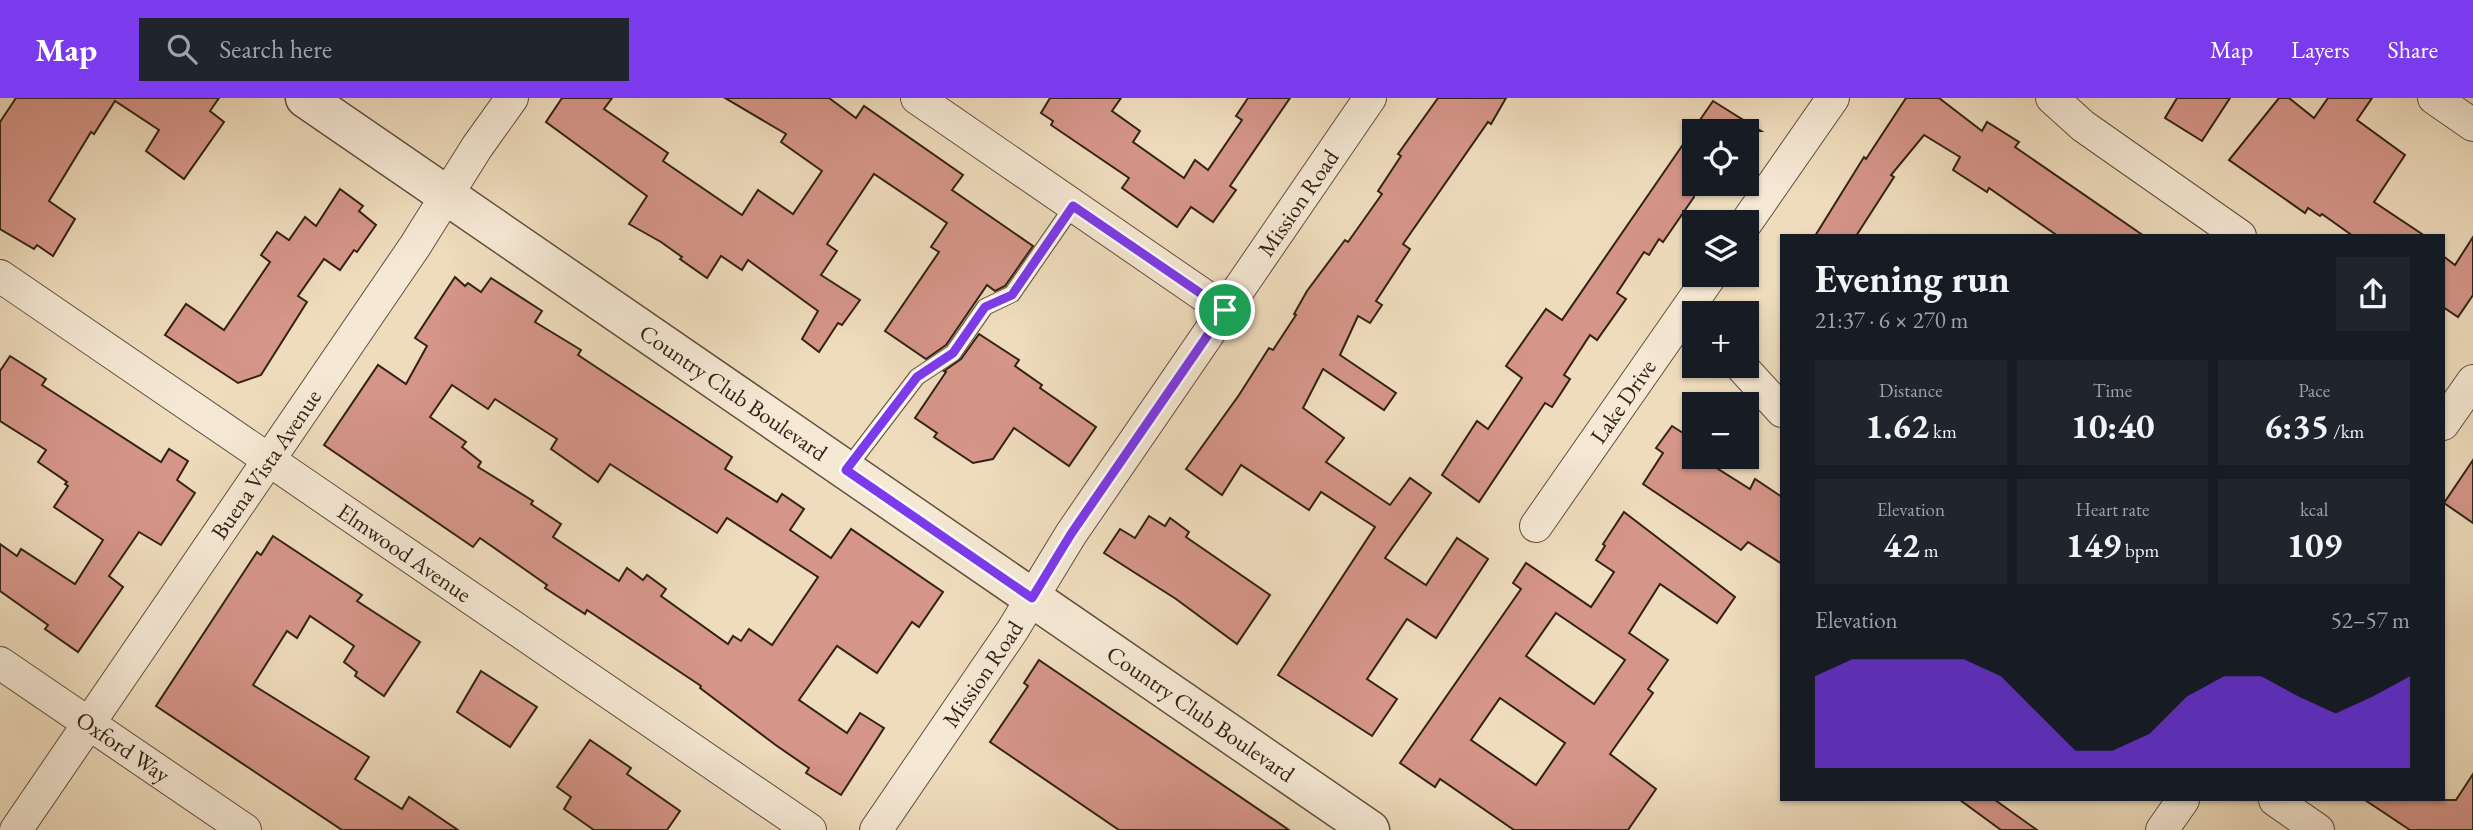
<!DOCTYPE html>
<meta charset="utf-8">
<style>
body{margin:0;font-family:"EB Garamond",serif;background:#20242c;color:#f1f3f6;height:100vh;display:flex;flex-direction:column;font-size:26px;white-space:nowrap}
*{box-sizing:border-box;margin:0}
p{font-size:23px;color:#9ea1a6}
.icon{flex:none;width:38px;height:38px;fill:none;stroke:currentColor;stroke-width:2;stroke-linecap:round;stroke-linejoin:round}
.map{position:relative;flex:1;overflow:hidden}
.drawer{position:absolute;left:1780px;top:136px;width:665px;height:567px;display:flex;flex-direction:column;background:#171b24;border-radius:0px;box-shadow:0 2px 5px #0004}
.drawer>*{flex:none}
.fabs{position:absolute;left:1682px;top:21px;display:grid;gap:14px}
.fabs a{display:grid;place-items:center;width:77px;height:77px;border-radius:0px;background:#171b24;box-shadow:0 2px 5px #0004;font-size:35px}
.pin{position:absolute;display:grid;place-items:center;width:60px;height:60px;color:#fff;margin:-30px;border:4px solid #fff;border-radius:50%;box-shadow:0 2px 7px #0007}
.round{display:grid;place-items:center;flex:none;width:74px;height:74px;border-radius:0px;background:#20242c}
.overview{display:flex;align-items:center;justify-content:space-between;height:119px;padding:0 35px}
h1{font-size:38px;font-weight:700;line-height:52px}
.figures{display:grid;grid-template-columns:repeat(3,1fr);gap:10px;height:119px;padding:7px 35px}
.figures div{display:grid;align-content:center;border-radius:0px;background:#20242c;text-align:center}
.figures b{font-size:35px;font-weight:700}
.figures small{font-size:19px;font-weight:400}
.figures p{font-size:19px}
.chart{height:196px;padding:14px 35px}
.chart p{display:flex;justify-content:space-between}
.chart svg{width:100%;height:126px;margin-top:7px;fill:#7c3aed;opacity:.7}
header{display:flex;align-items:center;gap:42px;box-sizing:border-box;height:98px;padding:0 35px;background:#7c3aed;color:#fff}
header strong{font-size:33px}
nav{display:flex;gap:38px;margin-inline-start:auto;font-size:24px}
.search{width:490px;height:63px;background:#20242c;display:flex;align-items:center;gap:18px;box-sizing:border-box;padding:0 24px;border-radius:0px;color:#9ea1a6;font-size:26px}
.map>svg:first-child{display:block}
.building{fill:#d59588;stroke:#322215;stroke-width:2;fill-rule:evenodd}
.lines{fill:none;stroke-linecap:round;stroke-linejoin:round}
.service-casing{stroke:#61503f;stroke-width:18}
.minor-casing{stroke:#61503f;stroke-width:34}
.tertiary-casing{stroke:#61503f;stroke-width:41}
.service{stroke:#f5e8d4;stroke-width:16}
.minor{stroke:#f5e8d4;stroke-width:32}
.tertiary{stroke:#f5e8d4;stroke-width:38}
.route-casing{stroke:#fff;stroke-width:14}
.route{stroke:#7c3aed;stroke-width:9}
.labels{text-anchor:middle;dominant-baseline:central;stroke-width:6;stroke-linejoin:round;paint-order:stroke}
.street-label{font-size:23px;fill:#322215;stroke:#f5e8d4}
</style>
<header>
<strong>Map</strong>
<div class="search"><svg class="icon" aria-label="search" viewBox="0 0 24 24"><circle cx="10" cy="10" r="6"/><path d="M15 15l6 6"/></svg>Search here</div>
<nav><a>Map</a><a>Layers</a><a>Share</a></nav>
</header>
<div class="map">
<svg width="2473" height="732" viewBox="0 0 2473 732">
<rect width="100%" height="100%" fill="#efdcbd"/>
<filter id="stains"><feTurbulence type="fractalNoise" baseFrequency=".00286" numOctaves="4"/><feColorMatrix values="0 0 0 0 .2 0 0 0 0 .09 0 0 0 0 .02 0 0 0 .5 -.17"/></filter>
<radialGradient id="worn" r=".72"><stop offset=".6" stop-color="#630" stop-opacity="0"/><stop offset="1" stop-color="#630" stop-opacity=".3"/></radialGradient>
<g class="building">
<path d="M 16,0 L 219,0 L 210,13 L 224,24 L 184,81 L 146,53 L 159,32 L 115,3 L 94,36 L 91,34 L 49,103 L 75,121 L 53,158 L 37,147 L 34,151 L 0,131 L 0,24 Z"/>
<path d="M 562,0 L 612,0 L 604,11 L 668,55 L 663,63 L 742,117 L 758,92 L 793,116 L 822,73 L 781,44 L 786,36 L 725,0 L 829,0 L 856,20 L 864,8 L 963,77 L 952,92 L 1033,148 L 1005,188 L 995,193 L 987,187 L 946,247 L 926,261 L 885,233 L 939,154 L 931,149 L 947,125 L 874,76 L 827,146 L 837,153 L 821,177 L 860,202 L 842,227 L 838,225 L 819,254 L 802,241 L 818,213 L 748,162 L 742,172 L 721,158 L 707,180 L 680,161 L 682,159 L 661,144 L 629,126 L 647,98 L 546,24 Z"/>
<path d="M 1050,0 L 1121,0 L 1112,13 L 1140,33 L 1133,44 L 1184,80 L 1195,62 L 1208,72 L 1242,22 L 1236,18 L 1248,0 L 1290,0 L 1230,88 L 1236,92 L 1213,124 L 1191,109 L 1177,129 L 1122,90 L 1129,80 L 1051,27 L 1053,23 L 1041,15 Z"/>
<path d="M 1438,0 L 1506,0 L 1491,26 L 1488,24 L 1403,146 L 1410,151 L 1376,203 L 1382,207 L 1370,225 L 1358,218 L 1340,257 L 1396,295 L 1384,312 L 1323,271 L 1303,310 L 1344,340 L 1326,364 L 1390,407 L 1410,380 L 1431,395 L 1385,460 L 1426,487 L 1457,440 L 1488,461 L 1436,540 L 1407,521 L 1367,581 L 1397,601 L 1372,638 L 1278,577 L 1375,429 L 1321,394 L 1309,412 L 1241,367 L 1222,397 L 1186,371 L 1239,297 L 1269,250 L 1273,252 L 1296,217 L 1294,216 L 1307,193 L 1345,142 L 1348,144 L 1382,96 L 1378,93 L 1401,58 L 1398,56 Z"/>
<path d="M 1906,0 L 1939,0 L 1982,33 L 1987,24 L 2019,44 L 2015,49 L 2144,138 L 2058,138 L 1989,90 L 1987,94 L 1953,72 L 1960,59 L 1924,37 L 1891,77 L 1894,79 L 1856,138 L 1815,138 L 1864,59 L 1866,61 Z"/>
<path d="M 2177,0 L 2230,0 L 2202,43 L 2165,20 Z"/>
<path d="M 2279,0 L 2289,0 L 2314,20 L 2328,0 L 2372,0 L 2357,22 L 2405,57 L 2374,104 L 2425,138 L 2353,138 L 2322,116 L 2320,118 L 2308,110 L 2305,115 L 2229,62 Z"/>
<path d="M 1713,3 L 1761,33 L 1694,33 L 1694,99 L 1663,144 L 1659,141 L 1649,157 L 1644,154 L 1617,195 L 1626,201 L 1597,242 L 1590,237 L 1564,277 L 1570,281 L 1552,309 L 1545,305 L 1479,404 L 1442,377 L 1477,323 L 1488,331 L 1522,280 L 1506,268 L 1546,211 L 1562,222 Z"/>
<path d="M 340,91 L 363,108 L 359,113 L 376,127 L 357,154 L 354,152 L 340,172 L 324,161 L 298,198 L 307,204 L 261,277 L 238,285 L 165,237 L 186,206 L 224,232 L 270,164 L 261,157 L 277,134 L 289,142 L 305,119 L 316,128 Z"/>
<path d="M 2473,139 L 2473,197 L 2458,219 L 2443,209 L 2443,158 L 2455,167 Z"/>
<path d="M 455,179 L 465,188 L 468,185 L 481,194 L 491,180 L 542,213 L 535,224 L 581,252 L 578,257 L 732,359 L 725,371 L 777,404 L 782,396 L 804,411 L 790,432 L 831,460 L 851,431 L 943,494 L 919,529 L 912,524 L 877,575 L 837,548 L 799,602 L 847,635 L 860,615 L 884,630 L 841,697 L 806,675 L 809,670 L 777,648 L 700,590 L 701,588 L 587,512 L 585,516 L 545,490 L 547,487 L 480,440 L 473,449 L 324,347 L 378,267 L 406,286 L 427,248 L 415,240 ZM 452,287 L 488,311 L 495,301 L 557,341 L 551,351 L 598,384 L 610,366 L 717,435 L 727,420 L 818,479 L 772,547 L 749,531 L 741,543 L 733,538 L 728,546 L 661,498 L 666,491 L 647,477 L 643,482 L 627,470 L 619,483 L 553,439 L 561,426 L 531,406 L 533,403 L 478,369 L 481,364 L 462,349 L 466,344 L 430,319 Z"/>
<path d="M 979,236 L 1019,262 L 1015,268 L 1042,287 L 1040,290 L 1096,329 L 1069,368 L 1014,330 L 993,361 L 973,365 L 934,339 L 937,335 L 915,320 L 946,274 L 944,273 L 961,261 Z"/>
<path d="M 10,258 L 46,281 L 42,287 L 161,364 L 169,351 L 188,363 L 177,382 L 195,395 L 161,447 L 139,434 L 109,478 L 123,489 L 78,554 L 45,531 L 48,527 L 0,493 L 0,446 L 17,458 L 21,451 L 75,486 L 103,442 L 54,409 L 68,388 L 65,386 L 67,384 L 38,364 L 46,352 L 0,323 L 0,273 Z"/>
<path d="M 1672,328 L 1694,342 L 1694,359 L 1699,359 L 1750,391 L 1755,381 L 1782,399 L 1782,466 L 1748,444 L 1741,452 L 1643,386 L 1663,355 L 1656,350 Z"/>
<path d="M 2473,362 L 2473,425 L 2444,405 Z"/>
<path d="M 1624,414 L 1735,499 L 1717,525 L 1660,486 L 1629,535 L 1668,562 L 1648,591 L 1653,595 L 1610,656 L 1656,691 L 1628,732 L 1514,732 L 1440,681 L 1435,689 L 1400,665 L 1521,491 L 1513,485 L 1526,465 L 1591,509 L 1614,474 L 1596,462 L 1605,448 L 1603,446 ZM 1556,515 L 1625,562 L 1594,606 L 1526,558 ZM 1500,600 L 1565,645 L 1536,687 L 1471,642 Z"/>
<path d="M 1149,418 L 1165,428 L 1170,420 L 1189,434 L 1186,439 L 1270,497 L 1237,546 L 1176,501 L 1104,455 L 1120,431 L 1135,440 Z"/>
<path d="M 273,438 L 362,497 L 357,503 L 420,544 L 384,598 L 355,578 L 357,574 L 344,564 L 354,548 L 310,518 L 297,540 L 287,533 L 253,587 L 369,659 L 355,681 L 402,711 L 409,699 L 458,732 L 342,732 L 156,608 L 257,454 L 261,457 Z"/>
<path d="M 1039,562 L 1289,732 L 1119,732 L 990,644 L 1028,588 L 1024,585 Z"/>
<path d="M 481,573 L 537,609 L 510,649 L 457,614 Z"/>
<path d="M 590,642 L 631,670 L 627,676 L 680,713 L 667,732 L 594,732 L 564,711 L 571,699 L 557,689 Z"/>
<path d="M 2473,676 L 2473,732 L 2410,732 L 2365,702 L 2456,702 Z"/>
<path d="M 1960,702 L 1995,702 L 2037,732 L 2001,732 Z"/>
</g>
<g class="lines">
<defs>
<path id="service" d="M 846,372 L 917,279 L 953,255 L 985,209 L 1012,196 L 1073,108"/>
<g id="minor">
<path d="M 917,0 L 1225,212"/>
<path d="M 2052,0 L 2083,28 L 2240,138"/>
<path d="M 2434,0 L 2473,27"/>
<path d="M 1746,125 L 1833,0"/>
<path id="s1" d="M 0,178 L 810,732"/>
<path d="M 1741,268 L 1782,313"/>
<path d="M 2443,326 L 2473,283"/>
<path id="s2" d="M 1536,428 L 1711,177"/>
<path id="s3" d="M 0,565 L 245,732"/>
<path d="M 2275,702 L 2318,732"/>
<path id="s4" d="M 16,732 L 415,148 L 477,49 L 512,0"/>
<path id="s5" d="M 876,732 L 1012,533 L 1071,436 L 1370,0"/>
<path d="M 2162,732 L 2183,702"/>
</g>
<g id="tertiary">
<path id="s6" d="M 305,0 L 1370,732"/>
</g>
</defs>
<use href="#service" class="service-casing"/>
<use href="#minor" class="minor-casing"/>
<use href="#tertiary" class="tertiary-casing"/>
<use href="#service" class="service"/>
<use href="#minor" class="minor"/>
<use href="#tertiary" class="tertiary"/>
</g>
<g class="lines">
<defs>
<path id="route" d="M 1073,108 L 1225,212 L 1071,436 L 1032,500 L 846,372 L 917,279 L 953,255 L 985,209 L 1012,197 Z"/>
</defs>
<use href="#route" class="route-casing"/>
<use href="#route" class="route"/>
</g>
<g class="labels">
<g class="street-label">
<text stroke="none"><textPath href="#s5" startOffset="756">Mission Road</textPath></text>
<text stroke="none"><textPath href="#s6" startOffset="520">Country Club Boulevard</textPath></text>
<text stroke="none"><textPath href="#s2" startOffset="152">Lake Drive</textPath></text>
<text stroke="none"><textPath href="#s4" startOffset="443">Buena Vista Avenue</textPath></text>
<text stroke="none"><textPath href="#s1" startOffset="490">Elmwood Avenue</textPath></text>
<text stroke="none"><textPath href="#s5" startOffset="189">Mission Road</textPath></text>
<text stroke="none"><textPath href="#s6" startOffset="1087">Country Club Boulevard</textPath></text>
<text stroke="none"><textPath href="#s3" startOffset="149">Oxford Way</textPath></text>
</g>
</g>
<rect width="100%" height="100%" filter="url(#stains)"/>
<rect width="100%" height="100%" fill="url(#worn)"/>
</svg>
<div class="fabs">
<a><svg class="icon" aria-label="locate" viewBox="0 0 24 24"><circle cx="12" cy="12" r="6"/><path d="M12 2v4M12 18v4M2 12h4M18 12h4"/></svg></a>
<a><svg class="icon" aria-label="layers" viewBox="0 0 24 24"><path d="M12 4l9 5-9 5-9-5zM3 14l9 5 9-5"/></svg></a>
<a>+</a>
<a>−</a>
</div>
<div class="pin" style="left:1225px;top:212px;background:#1e9e55"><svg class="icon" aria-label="arrive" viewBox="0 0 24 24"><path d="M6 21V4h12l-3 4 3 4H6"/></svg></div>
<section class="drawer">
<div class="overview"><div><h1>Evening run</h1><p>21:37 · 6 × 270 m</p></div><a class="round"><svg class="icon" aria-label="share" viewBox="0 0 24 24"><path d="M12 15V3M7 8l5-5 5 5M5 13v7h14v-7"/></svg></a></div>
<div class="figures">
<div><p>Distance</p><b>1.62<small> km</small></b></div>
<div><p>Time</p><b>10:40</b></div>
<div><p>Pace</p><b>6:35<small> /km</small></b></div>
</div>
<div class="figures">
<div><p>Elevation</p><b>42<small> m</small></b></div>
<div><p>Heart rate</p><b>149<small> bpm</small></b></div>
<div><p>kcal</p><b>109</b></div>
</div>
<div class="chart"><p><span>Elevation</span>52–57 m</p>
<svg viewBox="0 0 160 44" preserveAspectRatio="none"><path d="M0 44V12L10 6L20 6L30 6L40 6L50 12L60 25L70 38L80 38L90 32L100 19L110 12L120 12L130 19L140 25L150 19L160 12V44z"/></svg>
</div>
</section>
</div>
